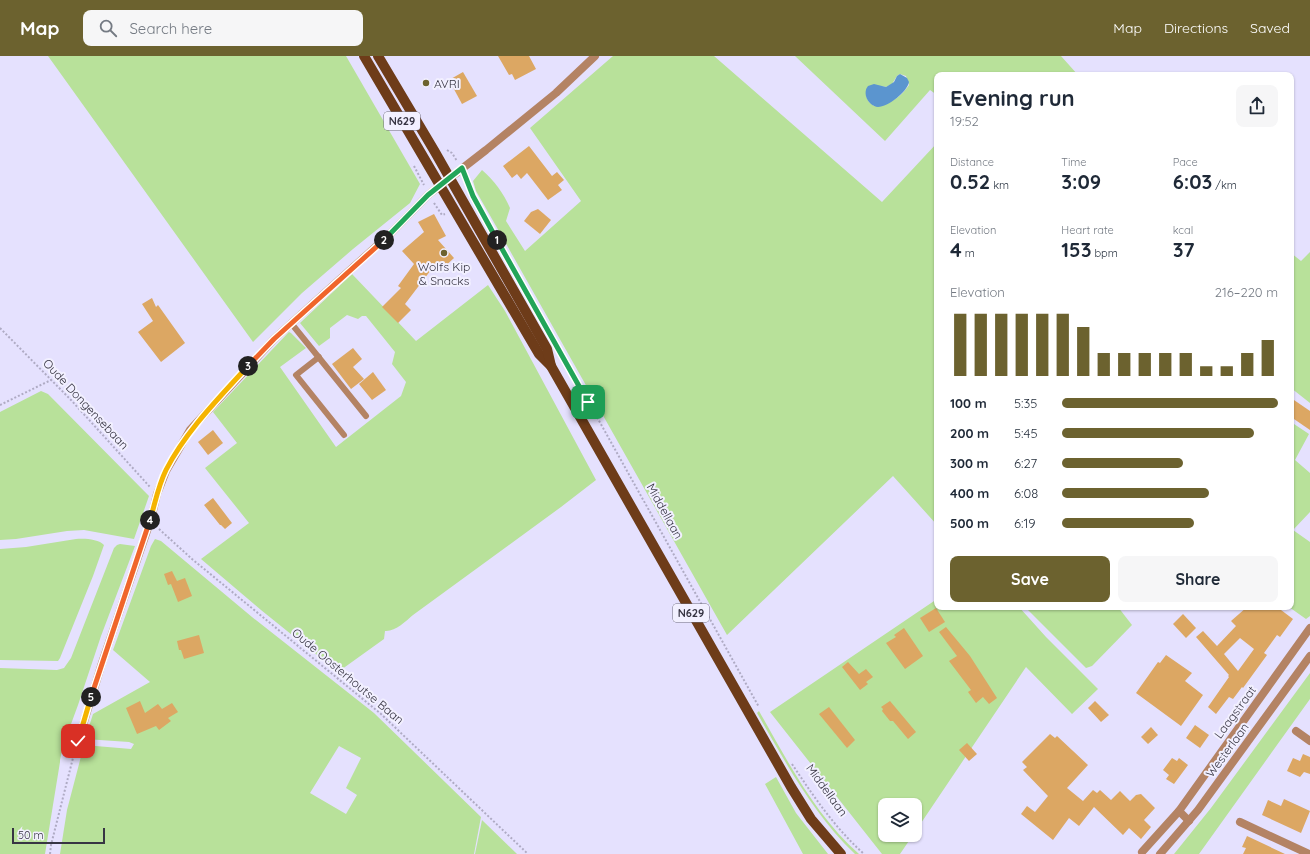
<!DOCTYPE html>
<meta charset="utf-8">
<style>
body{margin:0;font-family:Quicksand,sans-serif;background:#f6f6f7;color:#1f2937;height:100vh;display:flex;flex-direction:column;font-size:15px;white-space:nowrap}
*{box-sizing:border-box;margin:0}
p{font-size:13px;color:#747a83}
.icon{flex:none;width:22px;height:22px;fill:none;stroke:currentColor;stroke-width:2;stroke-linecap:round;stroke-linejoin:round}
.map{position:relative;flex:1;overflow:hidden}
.side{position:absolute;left:934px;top:16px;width:360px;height:538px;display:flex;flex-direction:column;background:#fff;border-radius:8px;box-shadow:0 1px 3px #0004}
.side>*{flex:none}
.controls{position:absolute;left:878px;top:742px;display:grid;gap:8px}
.controls a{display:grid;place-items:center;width:44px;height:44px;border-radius:8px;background:#fff;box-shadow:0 1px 3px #0004;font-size:20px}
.scale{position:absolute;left:12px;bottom:10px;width:93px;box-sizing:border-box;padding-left:4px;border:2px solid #373543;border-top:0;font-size:11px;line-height:14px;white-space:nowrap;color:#373543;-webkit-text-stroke:3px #f2f0ff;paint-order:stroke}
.pin{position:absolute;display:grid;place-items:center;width:34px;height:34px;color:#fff;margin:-17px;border-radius:8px;box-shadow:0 2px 6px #0006}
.km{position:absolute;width:20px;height:20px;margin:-10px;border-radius:50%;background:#222;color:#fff;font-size:11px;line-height:20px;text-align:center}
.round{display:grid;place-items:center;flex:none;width:42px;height:42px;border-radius:8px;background:#f6f6f7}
.head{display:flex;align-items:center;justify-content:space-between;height:68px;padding:0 16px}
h1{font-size:22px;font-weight:700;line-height:30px}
.figures{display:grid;grid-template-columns:repeat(3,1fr);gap:6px;height:68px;padding:4px 16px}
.figures div{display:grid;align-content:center}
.figures b{font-size:20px;font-weight:700}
.figures small{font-size:11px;font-weight:400}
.figures p{font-size:11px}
.chart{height:112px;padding:8px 16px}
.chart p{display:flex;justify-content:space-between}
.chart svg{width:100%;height:72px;margin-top:4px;stroke:#6c622f;stroke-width:6}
.primary-button{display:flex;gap:8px;margin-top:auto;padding:8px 16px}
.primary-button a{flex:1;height:46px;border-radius:8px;background:#6c622f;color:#fff;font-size:16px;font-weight:700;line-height:46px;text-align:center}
.primary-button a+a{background:#f6f6f7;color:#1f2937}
ul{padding:0 16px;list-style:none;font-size:13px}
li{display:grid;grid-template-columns:64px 48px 1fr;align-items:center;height:30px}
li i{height:10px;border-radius:5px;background:#6c622f}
header{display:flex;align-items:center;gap:24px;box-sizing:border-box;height:56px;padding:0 20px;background:#6c622f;color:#fff}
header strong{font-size:19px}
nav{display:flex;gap:22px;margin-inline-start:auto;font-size:14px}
.search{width:280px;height:36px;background:#f6f6f7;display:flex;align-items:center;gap:10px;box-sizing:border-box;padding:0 14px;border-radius:8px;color:#747a83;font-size:15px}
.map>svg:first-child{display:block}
.green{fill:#b8e19a;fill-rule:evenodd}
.water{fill:#5b95cf}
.building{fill:#dca763;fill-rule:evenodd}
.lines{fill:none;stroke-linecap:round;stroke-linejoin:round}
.path{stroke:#afabc4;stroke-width:2;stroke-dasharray:2 2;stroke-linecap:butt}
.service{stroke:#b48364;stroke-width:6}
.minor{stroke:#b48364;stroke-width:8}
.tertiary{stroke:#b48364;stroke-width:8}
.primary{stroke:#6e3c19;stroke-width:10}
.split-1-casing{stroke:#fff;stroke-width:8}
.split-2-casing{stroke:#fff;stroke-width:8}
.split-3-casing{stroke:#fff;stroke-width:8}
.split-4-casing{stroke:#fff;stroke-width:8}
.split-5-casing{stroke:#fff;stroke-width:8}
.split-6-casing{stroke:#fff;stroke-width:8}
.split-1{stroke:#22a559;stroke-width:5}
.split-2{stroke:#22a559;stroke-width:5}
.split-3{stroke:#f0652b;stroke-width:5}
.split-4{stroke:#f5b400;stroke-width:5}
.split-5{stroke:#f0652b;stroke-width:5}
.split-6{stroke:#f5b400;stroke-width:5}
.poi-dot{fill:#6c622f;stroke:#f2f0ff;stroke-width:1.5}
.labels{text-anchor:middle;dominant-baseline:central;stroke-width:4;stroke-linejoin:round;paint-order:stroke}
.shield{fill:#f2f0ff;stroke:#6f6d7b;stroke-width:1}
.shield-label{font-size:11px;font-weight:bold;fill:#373543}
.poi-label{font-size:12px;fill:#373543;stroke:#f2f0ff;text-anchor:start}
.street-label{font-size:12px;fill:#373543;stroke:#f2f0ff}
</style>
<header>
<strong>Map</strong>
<div class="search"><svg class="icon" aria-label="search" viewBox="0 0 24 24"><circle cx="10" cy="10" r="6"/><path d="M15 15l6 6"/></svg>Search here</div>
<nav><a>Map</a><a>Directions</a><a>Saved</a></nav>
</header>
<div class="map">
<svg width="1310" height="798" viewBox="0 0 1310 798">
<rect width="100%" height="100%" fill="#e5e1fe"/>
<g class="green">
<path d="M 48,0 L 346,0 L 420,128 L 410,147 L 353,193 L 302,237 L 253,286 Z"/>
<path d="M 613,0 L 714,0 L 882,146 L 937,87 L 937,469 L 893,420 L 727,579 L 496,170 L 476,135 L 473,125 L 482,114 C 494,124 504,138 510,152 L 506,165 L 525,195 L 581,145 L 530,72 Z"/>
<path d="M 795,0 L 1061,0 L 1078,19 L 937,19 L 937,39 L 930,34 L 885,85 ZM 900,18 L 906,20 L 909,29 C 899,43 891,47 874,50 L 869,46 L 866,40 L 881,30 L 886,31 L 892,28 L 897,20 Z"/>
<path d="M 1310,196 L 1310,347 L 1291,332 L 1291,197 L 1301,205 Z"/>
<path d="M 352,218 L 416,285 L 488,229 L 505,255 L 596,424 L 561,451 L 413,559 C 406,565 395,576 385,575 L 384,583 L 338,616 L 261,554 L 201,503 L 249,467 L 205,412 L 237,387 L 213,356 L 287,278 L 289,276 L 291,277 L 306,292 L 280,311 L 336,391 L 401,340 L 406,326 L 392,308 L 395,296 L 366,260 L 362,260 L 358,263 L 347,259 L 330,272 L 330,282 L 319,290 L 300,267 Z"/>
<path d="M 41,335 L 48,338 L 149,440 L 134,483 L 84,474 L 67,475 L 16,483 L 0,484 L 0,356 Z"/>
<path d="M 1291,366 L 1309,378 L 1295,404 L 1310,417 L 1310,456 L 1293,474 L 1310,486 L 1310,560 L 1306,563 L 1289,551 L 1291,551 Z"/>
<path d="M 76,483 C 84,482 99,483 104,489 L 93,520 L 60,602 L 58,605 L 0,604 L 0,493 L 26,491 Z"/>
<path d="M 155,483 L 161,485 L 252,561 L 374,657 L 481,761 L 474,798 L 60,798 L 67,754 L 84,689 L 131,693 L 134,688 L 129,686 L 85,683 L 93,658 L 150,626 L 113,594 L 151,490 ZM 339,690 L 361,702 L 346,732 L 357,739 L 346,758 L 310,737 Z"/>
<path d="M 120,488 L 135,490 L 101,580 L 78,649 L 63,690 L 60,704 L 60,706 L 45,798 L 0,798 L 0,612 L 57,614 L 64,612 L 71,602 L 114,492 L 117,489 Z"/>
<path d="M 937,543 L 937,551 L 1019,551 L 1046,581 L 1098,633 L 1072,658 L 1026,611 L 915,776 L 915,749 L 885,749 L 885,779 L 913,779 L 900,798 L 882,798 L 770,656 Z"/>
<path d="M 1025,551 L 1118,551 L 1132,569 L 1092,610 L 1086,612 Z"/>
<path d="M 1310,617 L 1310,643 L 1199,798 L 1174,798 L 1211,752 Z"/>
<path d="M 759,655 C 788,706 815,759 859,798 L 855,798 C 813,758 786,707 757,657 Z"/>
<path d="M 776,721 L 796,757 L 828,798 L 803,798 L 765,728 Z"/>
<path d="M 482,764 L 517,798 L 475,798 Z"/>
</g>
<path class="water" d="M 900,18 L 907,22 L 909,26 C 907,36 888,51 878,51 C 868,50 862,37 868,30 L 874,28 L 886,31 L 894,26 L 897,20 Z"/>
<g class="building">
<path d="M 498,0 L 529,0 L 536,13 L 515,24 L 512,18 L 509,19 Z"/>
<path d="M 463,16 L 477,40 L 462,48 L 449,24 Z"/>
<path d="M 529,90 L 552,120 L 557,116 L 564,124 L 558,129 L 562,134 L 548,144 L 527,117 L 521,123 L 517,118 L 512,122 L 503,110 Z"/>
<path d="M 538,153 L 551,164 L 540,178 L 524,165 L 531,156 Z"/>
<path d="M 434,158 L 446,180 L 438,184 L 454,202 L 439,216 L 434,210 L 405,248 L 411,254 L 398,267 L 382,251 L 401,232 L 398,230 L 414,208 L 402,195 L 424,176 L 418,166 Z"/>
<path d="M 152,242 L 156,251 L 158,249 L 185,287 L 161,306 L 138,276 L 153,265 L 142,248 Z"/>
<path d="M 353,292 L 362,303 L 353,311 L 364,323 L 351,333 L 332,308 Z"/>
<path d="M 373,316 L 386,334 L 372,344 L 359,328 Z"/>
<path d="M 1291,342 L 1310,355 L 1310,374 L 1291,361 Z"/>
<path d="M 213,374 L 223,387 L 208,399 L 198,386 Z"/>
<path d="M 213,442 L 232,467 L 225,473 L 221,469 L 220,469 L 204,449 Z"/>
<path d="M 172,515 L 177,525 L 185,522 L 192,540 L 178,546 L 171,528 L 168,529 L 164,518 Z"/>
<path d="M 1247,551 L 1277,551 L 1293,563 L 1280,581 L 1277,579 L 1264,597 L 1267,599 L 1243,632 L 1242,631 L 1233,643 L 1229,641 L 1216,658 L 1208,651 L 1229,621 L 1228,620 L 1229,619 L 1196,581 L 1203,575 L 1217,590 L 1236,570 L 1231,565 ZM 1240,582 L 1254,593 L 1238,615 L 1224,598 Z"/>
<path d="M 936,552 L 945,566 L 929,576 L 920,562 Z"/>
<path d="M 1183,558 L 1196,572 L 1186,582 L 1173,568 Z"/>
<path d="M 946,571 L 970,600 L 997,642 L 989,648 L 983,641 L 976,647 L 968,636 L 971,634 L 949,605 L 957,600 L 939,576 Z"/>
<path d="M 904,572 L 923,600 L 905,613 L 886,587 L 896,581 L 894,579 Z"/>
<path d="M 199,579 L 204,597 L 184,603 L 181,594 L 179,594 L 177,585 Z"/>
<path d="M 1166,599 L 1192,617 L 1185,625 L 1203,639 L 1181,670 L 1136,637 L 1158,606 L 1160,607 Z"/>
<path d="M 848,606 L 859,618 L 866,613 L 873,621 L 866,626 L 868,628 L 860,634 L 842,611 Z"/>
<path d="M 140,645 L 145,657 L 158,648 L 162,653 L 172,647 L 178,656 L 168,662 L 171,665 L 159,674 L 156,670 L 137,678 L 126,652 Z"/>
<path d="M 890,645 L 916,676 L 908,683 L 893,665 L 890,665 L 882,655 L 883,653 L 881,651 Z"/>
<path d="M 1095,645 L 1109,659 L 1101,666 L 1088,652 Z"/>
<path d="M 829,651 L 855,684 L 847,692 L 819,658 Z"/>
<path d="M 1195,669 L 1209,679 L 1200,692 L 1186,682 Z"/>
<path d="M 1151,671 L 1158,679 L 1148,688 L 1141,681 Z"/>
<path d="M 1050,678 L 1055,682 L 1057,680 L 1088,709 L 1067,732 L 1083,745 L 1093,734 L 1097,737 L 1100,734 L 1111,744 L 1120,735 L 1130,745 L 1136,739 L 1141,738 L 1155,752 L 1144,764 L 1151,771 L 1141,783 L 1129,772 L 1123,779 L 1094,751 L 1079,770 L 1069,762 L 1053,784 L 1021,758 L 1027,750 L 1035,756 L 1048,740 L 1023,714 L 1027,711 L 1022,706 Z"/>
<path d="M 967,687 L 977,698 L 969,705 L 959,694 Z"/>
<path d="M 1303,698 L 1310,701 L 1310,718 L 1304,716 L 1300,721 L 1287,715 L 1293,702 L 1300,705 Z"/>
<path d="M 1172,702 L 1177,705 L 1179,702 L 1188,709 L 1174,728 L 1166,723 L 1169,719 L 1163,714 Z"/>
<path d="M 1284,743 L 1310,755 L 1301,777 L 1262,759 L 1268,744 L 1281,750 Z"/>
<path d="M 1247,780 L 1285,798 L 1243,798 L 1246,792 L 1242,791 Z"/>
</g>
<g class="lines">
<g class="path">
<path d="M 447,94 L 452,97 L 457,105"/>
<path d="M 414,110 L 424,129"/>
<path d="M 466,121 L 471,134"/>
<path d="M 434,147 L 442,159 L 445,158"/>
<path d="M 0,272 L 71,344 L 150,431"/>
<path d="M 560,295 L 759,651"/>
<path d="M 0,349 L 51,324"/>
<path d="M 159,473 L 192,503 L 381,658 L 528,798"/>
<path d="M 792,708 C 814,741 835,772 864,798"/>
<path d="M 50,798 L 51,789 L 75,694"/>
</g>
<g class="service">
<path d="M 291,267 L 366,360"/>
<path d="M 319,301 L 296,319 L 344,379"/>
</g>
<g class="minor">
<path d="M 1296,675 L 1310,685"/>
<path d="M 78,685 L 102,607 L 151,463 L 157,438 L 166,415 L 190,374 L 274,283 L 390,178 L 428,139 L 486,94 L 556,37 L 595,0"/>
<path d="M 1179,755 L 1189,765"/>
<path d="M 1240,766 L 1309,798"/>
<path d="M 1142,796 L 1179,755 L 1310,572"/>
</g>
<path class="tertiary" d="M 1160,798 L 1198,754 L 1310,600"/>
<g class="primary">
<path d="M 364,0 L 539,298 L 551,310 L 791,731 L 811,763 L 841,798"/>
<path d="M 378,0 L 435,96 L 547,293 L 551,310"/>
</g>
</g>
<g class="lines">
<defs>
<path id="split-1" d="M 497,184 L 588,346"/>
<path id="split-2" d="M 384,184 L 428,139 L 462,112 L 473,140 L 497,184"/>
<path id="split-3" d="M 248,310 L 274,283 L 384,184"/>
<path id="split-4" d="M 150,464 C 155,448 158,430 166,414 C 186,375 218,343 248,310"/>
<path id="split-5" d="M 91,641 L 150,464"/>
<path id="split-6" d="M 78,685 L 91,641"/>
</defs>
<use href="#split-1" class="split-1-casing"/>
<use href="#split-2" class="split-2-casing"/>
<use href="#split-3" class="split-3-casing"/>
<use href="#split-4" class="split-4-casing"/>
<use href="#split-5" class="split-5-casing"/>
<use href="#split-6" class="split-6-casing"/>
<use href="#split-1" class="split-1"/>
<use href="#split-2" class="split-2"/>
<use href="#split-3" class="split-3"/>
<use href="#split-4" class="split-4"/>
<use href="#split-5" class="split-5"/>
<use href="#split-6" class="split-6"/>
</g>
<g class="poi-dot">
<circle cx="426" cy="27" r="4"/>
<circle cx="444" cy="197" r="4"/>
</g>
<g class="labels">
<g class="shield">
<rect x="384" y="56" width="36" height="18" rx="3"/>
<rect x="673" y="548" width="36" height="18" rx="3"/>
</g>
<g class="shield-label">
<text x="402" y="65">N629</text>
<text x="691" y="557">N629</text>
</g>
<g class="poi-label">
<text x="434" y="27">AVRI</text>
<text x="444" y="210" text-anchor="middle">Wolfs Kip<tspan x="444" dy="14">&amp; Snacks</tspan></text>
</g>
<g class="street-label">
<text transform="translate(86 348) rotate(47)">Oude Dongensebaan</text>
<text transform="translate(665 455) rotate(61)">Middellaan</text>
<text transform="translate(348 620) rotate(40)">Oude Oosterhoutse Baan</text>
<text transform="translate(1235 656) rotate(-54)">Laagstraat</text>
<text transform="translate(1227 694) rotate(-54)">Westerlaan</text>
<text transform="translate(827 734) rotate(54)">Middellaan</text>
</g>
</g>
</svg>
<div class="controls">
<a><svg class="icon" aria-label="layers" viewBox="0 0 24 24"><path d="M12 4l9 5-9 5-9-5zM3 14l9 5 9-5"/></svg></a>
</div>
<div class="scale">50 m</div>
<div class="pin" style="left:588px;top:346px;background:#1e9e55"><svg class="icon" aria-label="arrive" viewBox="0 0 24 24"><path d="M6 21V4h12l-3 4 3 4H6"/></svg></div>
<div class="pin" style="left:78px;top:685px;background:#d93025"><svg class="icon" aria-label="check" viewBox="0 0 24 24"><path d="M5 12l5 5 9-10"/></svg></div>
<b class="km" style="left:497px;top:184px">1</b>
<b class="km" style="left:384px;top:184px">2</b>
<b class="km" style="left:248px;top:310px">3</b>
<b class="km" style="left:150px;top:464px">4</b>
<b class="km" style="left:91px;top:641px">5</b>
<section class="side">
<div class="head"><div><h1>Evening run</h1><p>19:52</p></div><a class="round"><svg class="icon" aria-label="share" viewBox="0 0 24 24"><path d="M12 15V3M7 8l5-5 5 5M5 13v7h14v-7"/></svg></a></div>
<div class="figures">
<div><p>Distance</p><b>0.52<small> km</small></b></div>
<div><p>Time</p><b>3:09</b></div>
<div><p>Pace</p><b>6:03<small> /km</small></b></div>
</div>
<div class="figures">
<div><p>Elevation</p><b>4<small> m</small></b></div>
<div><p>Heart rate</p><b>153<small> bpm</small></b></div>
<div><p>kcal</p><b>37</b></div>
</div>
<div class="chart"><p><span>Elevation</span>216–220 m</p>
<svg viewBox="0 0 160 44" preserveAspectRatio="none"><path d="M5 44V6M15 44V6M25 44V6M35 44V6M45 44V6M55 44V6M65 44V14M75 44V30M85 44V30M95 44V30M105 44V30M115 44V30M125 44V38M135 44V38M145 44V30M155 44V22"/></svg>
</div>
<ul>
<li><b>100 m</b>5:35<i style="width:100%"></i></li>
<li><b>200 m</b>5:45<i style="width:89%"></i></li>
<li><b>300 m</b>6:27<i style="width:56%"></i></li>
<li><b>400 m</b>6:08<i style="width:68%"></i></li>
<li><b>500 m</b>6:19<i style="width:61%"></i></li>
</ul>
<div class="primary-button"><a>Save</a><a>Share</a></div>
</section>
</div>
